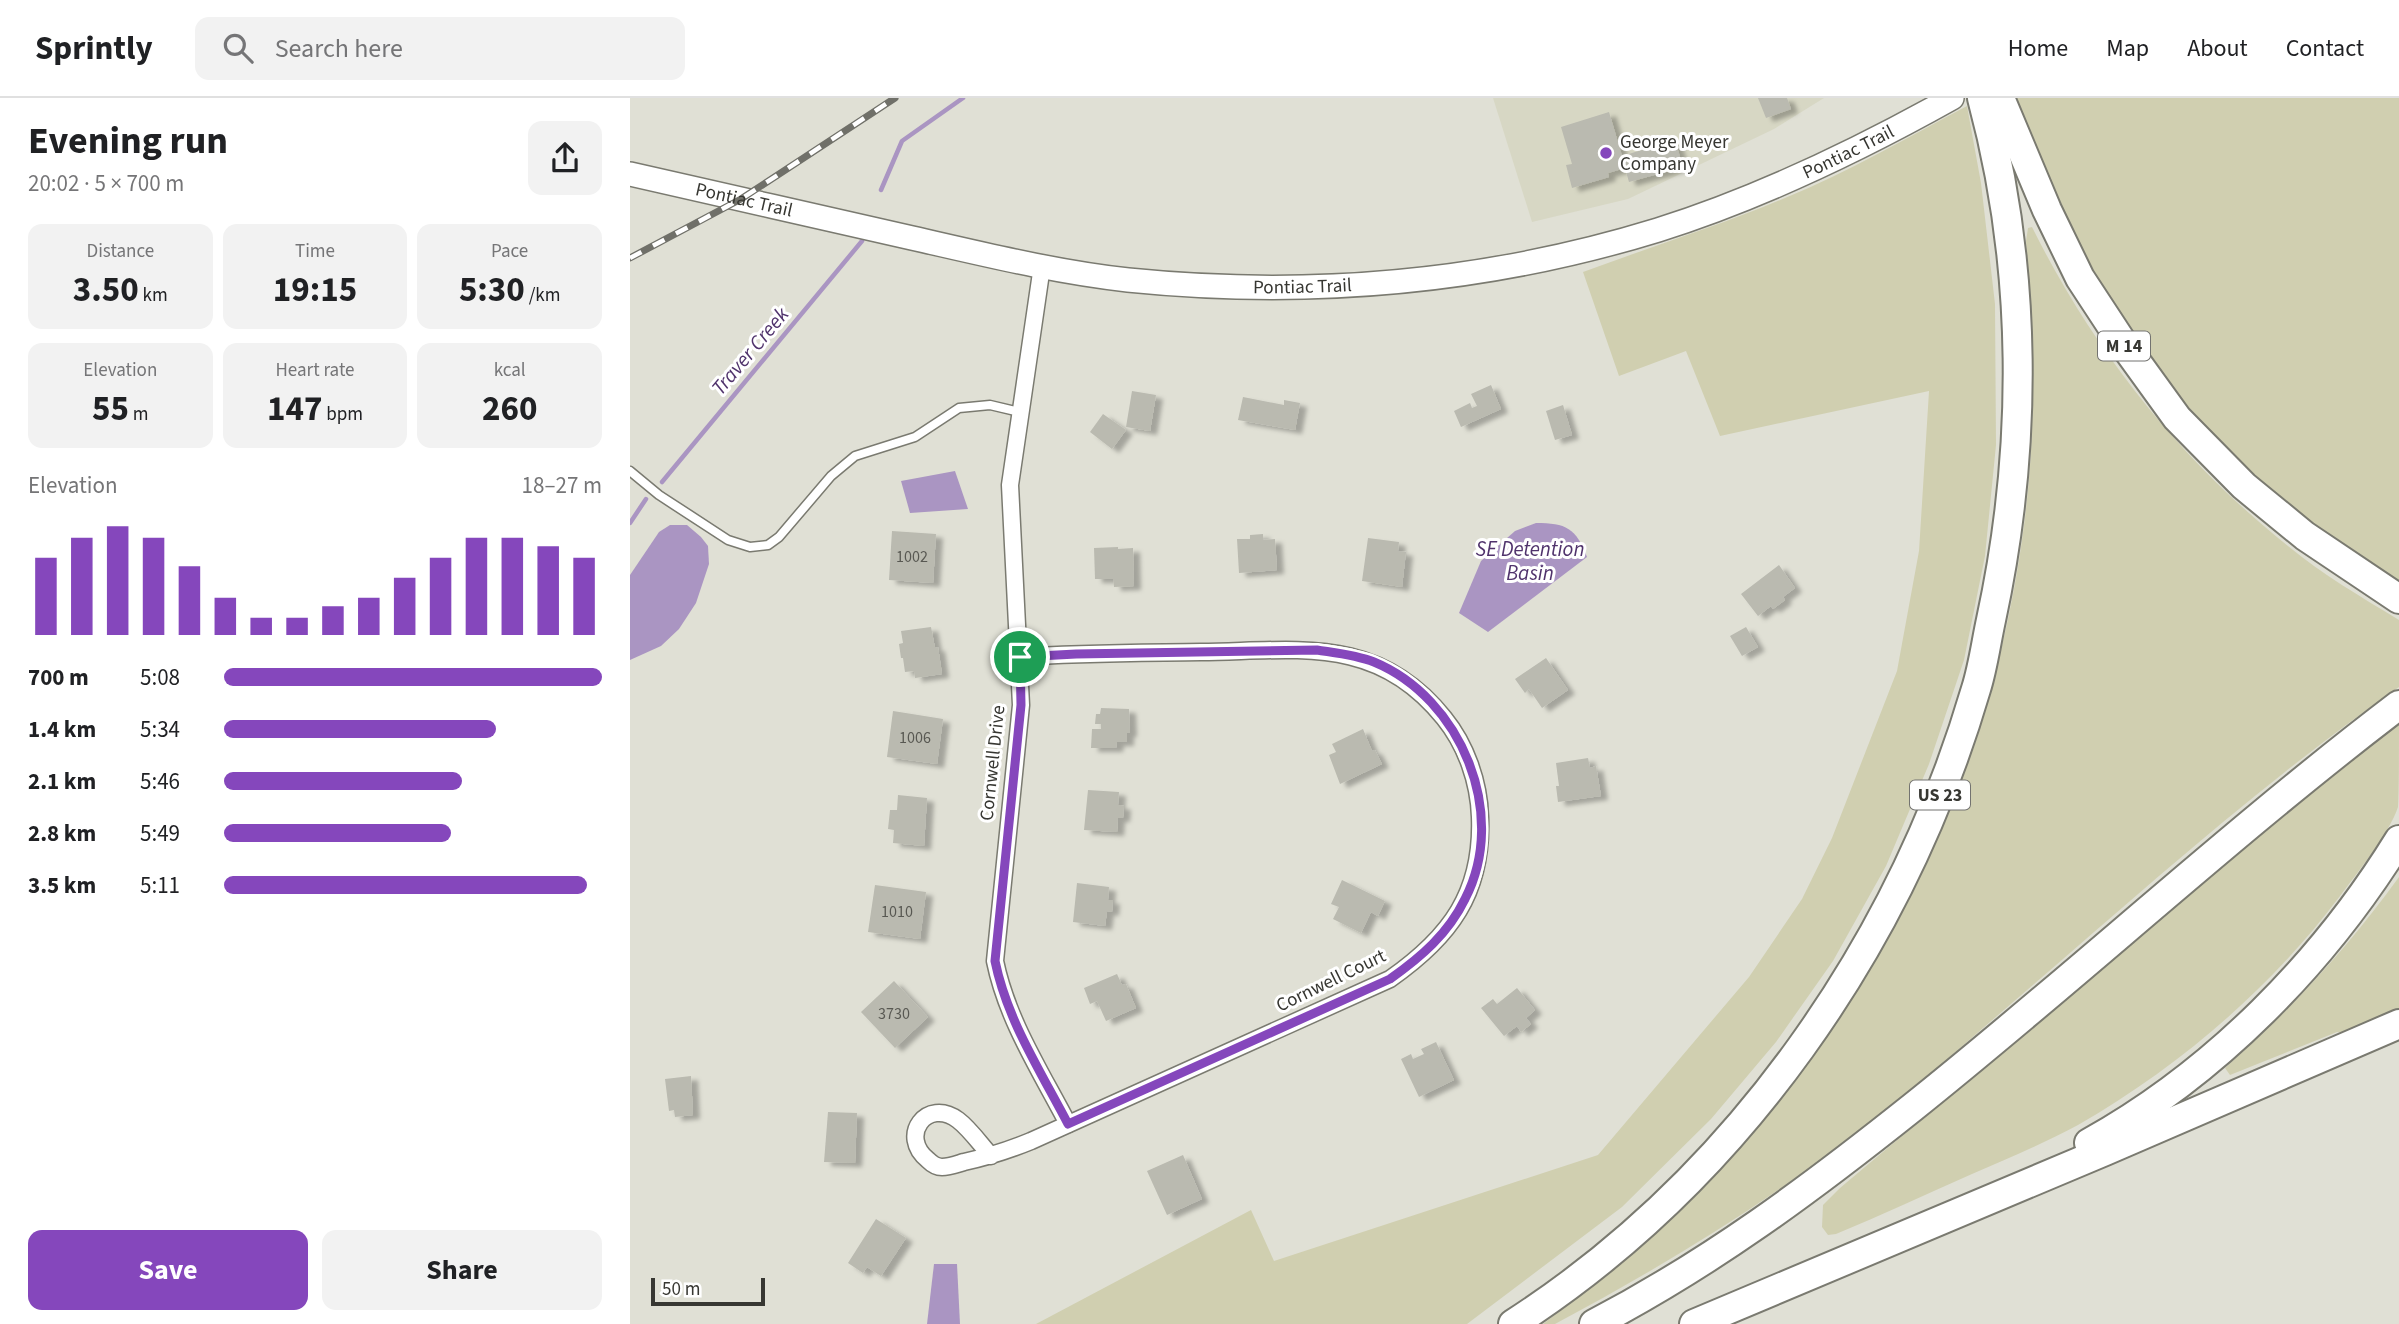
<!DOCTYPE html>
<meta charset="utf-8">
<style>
body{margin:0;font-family:"Source Sans 3",sans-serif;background:#f2f2f2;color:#202124;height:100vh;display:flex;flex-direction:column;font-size:26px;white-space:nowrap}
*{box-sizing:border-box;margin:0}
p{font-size:23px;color:#757577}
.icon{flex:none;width:38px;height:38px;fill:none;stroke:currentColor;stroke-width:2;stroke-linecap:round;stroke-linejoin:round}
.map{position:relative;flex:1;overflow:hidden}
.panel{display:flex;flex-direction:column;background:#fff;width:630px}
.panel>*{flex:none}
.scale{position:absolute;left:21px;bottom:18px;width:114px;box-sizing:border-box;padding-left:7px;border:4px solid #373732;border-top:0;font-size:19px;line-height:24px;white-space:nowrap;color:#373732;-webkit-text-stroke:5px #fff;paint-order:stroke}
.pin{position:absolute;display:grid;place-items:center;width:60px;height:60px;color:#fff;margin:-30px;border:4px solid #fff;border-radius:50%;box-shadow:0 2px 7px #0007}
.round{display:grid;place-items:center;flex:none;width:74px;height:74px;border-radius:14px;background:#f2f2f2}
.headline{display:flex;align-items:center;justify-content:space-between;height:119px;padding:0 28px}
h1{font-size:38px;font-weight:700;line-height:52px}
.figures{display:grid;grid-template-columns:repeat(3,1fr);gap:10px;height:119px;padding:7px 28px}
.figures div{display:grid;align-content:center;border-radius:14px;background:#f2f2f2;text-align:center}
.figures b{font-size:35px;font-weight:700}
.figures small{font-size:19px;font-weight:400}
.figures p{font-size:19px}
.chart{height:196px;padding:14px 28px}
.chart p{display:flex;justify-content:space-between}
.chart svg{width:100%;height:126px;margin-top:7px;stroke:#8547bc;stroke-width:6}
.cta{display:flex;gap:14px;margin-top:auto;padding:14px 28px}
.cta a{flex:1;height:80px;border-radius:14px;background:#8547bc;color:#fff;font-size:28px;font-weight:700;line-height:80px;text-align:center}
.cta a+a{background:#f2f2f2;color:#202124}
ul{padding:0 28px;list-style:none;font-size:23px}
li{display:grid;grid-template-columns:112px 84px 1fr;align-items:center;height:52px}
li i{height:18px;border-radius:9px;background:#8547bc}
header{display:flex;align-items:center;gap:42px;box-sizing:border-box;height:98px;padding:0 35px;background:#fff;border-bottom:2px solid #e0e0e0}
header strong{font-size:33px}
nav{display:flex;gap:38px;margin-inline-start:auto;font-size:24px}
.search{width:490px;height:63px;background:#f2f2f2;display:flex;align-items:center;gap:18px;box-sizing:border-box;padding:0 24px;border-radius:14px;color:#757577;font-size:26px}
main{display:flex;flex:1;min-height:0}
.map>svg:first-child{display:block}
.built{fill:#d7d7c4}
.green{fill:#d0cfb0}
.water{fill:#aa95c2}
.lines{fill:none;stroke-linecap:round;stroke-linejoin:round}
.stream{stroke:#aa95c2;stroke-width:4.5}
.building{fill:#babab0;filter:url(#shadow)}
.service-casing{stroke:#7a7a70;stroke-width:11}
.minor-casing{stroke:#7a7a70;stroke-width:19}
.secondary-casing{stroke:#7a7a70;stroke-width:26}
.motorway-casing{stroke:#7a7a70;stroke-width:32}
.service{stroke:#fff;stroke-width:8}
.minor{stroke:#fff;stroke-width:16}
.secondary{stroke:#fff;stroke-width:23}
.motorway{stroke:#fff;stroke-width:28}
.rail-casing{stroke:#707069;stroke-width:7}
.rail{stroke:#fff;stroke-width:4.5;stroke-dasharray:13;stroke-linecap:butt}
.route-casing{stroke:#fff;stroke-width:14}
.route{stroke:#8547bc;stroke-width:9}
.poi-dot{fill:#8547bc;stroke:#fff;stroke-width:2.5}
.labels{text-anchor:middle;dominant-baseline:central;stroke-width:6;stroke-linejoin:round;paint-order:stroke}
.number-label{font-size:16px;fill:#585852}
.shield{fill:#fff;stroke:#737370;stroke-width:2}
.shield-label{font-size:18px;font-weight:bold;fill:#373732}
.poi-label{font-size:19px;fill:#373732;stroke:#fff;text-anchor:start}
.street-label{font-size:19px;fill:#373732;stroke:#fff}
.water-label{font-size:21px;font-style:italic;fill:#50336c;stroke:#fff}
</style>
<header>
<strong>Sprintly</strong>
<div class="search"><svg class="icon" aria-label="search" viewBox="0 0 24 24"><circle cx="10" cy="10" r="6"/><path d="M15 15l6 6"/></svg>Search here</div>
<nav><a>Home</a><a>Map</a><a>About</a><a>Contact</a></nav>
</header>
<main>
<section class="panel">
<div class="headline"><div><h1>Evening run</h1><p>20:02 · 5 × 700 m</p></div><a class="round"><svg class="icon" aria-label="share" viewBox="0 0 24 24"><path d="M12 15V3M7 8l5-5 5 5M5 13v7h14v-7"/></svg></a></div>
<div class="figures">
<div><p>Distance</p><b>3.50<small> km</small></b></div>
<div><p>Time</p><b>19:15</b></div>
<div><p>Pace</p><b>5:30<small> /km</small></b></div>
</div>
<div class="figures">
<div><p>Elevation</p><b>55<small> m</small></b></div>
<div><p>Heart rate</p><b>147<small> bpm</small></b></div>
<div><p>kcal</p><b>260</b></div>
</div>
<div class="chart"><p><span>Elevation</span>18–27 m</p>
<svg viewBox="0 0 160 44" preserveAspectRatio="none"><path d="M5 44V17M15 44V10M25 44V6M35 44V10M45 44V20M55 44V31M65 44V38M75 44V38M85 44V34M95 44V31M105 44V24M115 44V17M125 44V10M135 44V10M145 44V13M155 44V17"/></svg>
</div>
<ul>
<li><b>700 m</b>5:08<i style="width:100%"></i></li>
<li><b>1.4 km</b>5:34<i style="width:72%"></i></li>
<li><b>2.1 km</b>5:46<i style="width:63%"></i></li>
<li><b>2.8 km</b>5:49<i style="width:60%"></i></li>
<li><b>3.5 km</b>5:11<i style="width:96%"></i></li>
</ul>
<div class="cta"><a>Save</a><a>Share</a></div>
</section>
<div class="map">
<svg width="1769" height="1226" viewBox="0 0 1769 1226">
<defs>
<filter id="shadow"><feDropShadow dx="7" dy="4" stdDeviation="2" flood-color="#0004"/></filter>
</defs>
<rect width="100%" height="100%" fill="#e0e0d5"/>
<path class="built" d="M 863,0 L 1194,0 L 1144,31 L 998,101 L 902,124 Z"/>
<g class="green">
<path d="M 1383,0 L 1769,0 L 1769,485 C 1719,452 1669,418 1624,378 C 1537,301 1469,198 1421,94 C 1407,63 1396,31 1383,0 Z"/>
<path d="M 1337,8 L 1351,85 L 1365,206 L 1366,347 L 1355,458 L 1334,562 L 1299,666 L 1256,768 L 1203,863 L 1146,944 L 1081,1021 L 992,1109 L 837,1226 L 406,1226 L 621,1112 L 644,1163 L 968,1057 L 1119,879 L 1172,801 L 1202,740 L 1267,573 L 1289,453 L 1299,293 L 1090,338 L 1056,253 L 989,278 L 953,174 C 1020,149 1089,128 1155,100 C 1218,74 1277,40 1337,8 Z"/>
<path d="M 1402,129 C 1463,252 1550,362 1658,448 C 1692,476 1731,499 1769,522 L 1769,589 C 1632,684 1508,797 1382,905 C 1332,948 1283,992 1231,1032 C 1135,1106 1032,1169 925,1226 L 913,1226 C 955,1193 999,1160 1038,1123 C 1245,924 1374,667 1399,381 C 1406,302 1401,222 1396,143 L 1398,130 Z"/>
<path d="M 1769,625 C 1769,642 1769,696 1768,709 C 1759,736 1727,775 1710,798 C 1640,891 1549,969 1448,1027 C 1413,1046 1378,1060 1342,1076 C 1296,1096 1252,1117 1206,1136 L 1198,1137 L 1192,1129 L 1193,1107 L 1210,1090 L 1673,701 Z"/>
<path d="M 1769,779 L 1769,912 L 1713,935 L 1707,934 L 1600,977 L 1595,970 C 1661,911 1717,851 1769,779 Z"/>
</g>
<g class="water">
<path d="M 325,373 L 338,411 L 280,415 L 271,383 Z"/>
<path d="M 906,425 C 936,425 946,430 957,459 L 858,534 L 829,515 L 851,463 L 885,433 Z"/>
<path d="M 40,427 L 57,427 L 71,439 L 78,448 L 79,466 L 66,505 L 49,531 L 31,548 L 0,562 L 0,477 L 29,434 Z"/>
<path d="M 304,1166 L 327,1166 L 330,1226 L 297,1226 Z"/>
</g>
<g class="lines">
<g class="stream">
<path d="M 251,92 L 272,43 L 333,0"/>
<path d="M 32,384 L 232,143"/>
<path d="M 0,425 L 16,401"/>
</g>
</g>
<g class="building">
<path d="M 1128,0 L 1157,0 L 1161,11 L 1136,20 Z"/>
<path d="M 979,14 L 992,58 L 1045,42 L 1053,69 L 999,84 L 995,70 L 978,75 L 979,79 L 942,90 L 936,67 L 942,66 L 931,29 Z"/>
<path d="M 861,287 L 871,311 L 831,329 L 824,313 L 840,305 L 842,310 L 847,308 L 841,296 Z"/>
<path d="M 502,293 L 526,297 L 520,333 L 496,329 Z"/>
<path d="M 613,299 L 654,307 L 654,302 L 670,305 L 665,332 L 608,322 Z"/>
<path d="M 933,307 L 942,337 L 925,342 L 916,313 Z"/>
<path d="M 473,316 L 496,332 L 482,351 L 460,334 Z"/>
<path d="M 262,433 L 306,436 L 303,485 L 259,482 Z"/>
<path d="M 633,436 L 633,442 L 645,441 L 647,472 L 609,475 L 607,441 L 620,441 L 620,437 Z"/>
<path d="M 738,440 L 769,444 L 768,453 L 776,454 L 772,489 L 732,483 Z"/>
<path d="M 488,449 L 488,451 L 503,450 L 504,488 L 484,489 L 483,481 L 465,481 L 464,450 Z"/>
<path d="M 1149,467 L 1165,490 L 1153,499 L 1155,502 L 1143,511 L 1141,508 L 1128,518 L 1111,496 Z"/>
<path d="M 301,529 L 305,550 L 308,549 L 312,576 L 285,580 L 284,573 L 275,574 L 273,560 L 271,560 L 269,546 L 273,545 L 271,533 Z"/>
<path d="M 1116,529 L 1128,549 L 1112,558 L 1100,538 Z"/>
<path d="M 916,560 L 938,592 L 912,610 L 899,591 L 895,595 L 885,581 Z"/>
<path d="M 471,610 L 499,611 L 500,635 L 497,635 L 497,644 L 487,644 L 486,650 L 461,650 L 462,631 L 471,631 L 471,626 L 465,626 L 466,616 L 470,616 Z"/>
<path d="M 263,613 L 313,621 L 307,666 L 257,659 Z"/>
<path d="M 733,631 L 742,653 L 745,652 L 752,666 L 710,686 L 699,657 L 706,654 L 702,646 Z"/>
<path d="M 958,660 L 960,670 L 966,668 L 971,698 L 928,704 L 926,688 L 929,688 L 926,665 Z"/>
<path d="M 458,692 L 489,694 L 488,707 L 494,708 L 493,720 L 488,720 L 487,734 L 454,732 Z"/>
<path d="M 268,697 L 297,700 L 294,748 L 263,745 L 264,732 L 258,731 L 260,712 L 267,712 Z"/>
<path d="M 712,782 L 755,803 L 748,818 L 741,814 L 731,835 L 703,821 L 709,809 L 701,806 Z"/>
<path d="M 447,785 L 479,789 L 478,802 L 483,802 L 482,814 L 477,813 L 475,828 L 443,824 Z"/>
<path d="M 245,787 L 296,794 L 290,841 L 238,834 Z"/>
<path d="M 487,876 L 492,887 L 496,886 L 506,910 L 476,923 L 467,903 L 460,906 L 454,890 Z"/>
<path d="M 264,883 L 298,919 L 265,950 L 231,914 Z"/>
<path d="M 887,890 L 905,912 L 896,920 L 901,926 L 891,934 L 887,928 L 874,938 L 851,910 L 863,901 L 867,906 Z"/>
<path d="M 806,944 L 824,982 L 789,999 L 771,961 L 781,956 L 783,961 L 794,956 L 791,951 Z"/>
<path d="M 61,978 L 63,1017 L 45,1019 L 44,1012 L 39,1013 L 35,981 Z"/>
<path d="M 198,1014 L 227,1015 L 225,1065 L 194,1064 Z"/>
<path d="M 553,1057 L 572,1101 L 537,1117 L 517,1073 Z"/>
<path d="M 246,1121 L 276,1140 L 251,1178 L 237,1169 L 233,1175 L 218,1165 Z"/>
</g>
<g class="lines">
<defs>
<path id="service" d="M 0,373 L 29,397 L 98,442 L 120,449 L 138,447 L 149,439 L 201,378 L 225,358 L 285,339 L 329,310 L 360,307 L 390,314"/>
<g id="minor">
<path d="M 412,168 L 380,387 L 391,607 L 365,863 C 377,922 411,974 438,1026"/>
<path d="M 361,1058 C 351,1047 340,1031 328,1022 C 297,999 268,1038 298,1062 C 302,1066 307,1069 312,1069 C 319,1069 327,1066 334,1064 C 357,1059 379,1052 401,1043 L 760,881 C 820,839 853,795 850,719 C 849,684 836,647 814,620 C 747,536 667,553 571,554 C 510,555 450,555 390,559"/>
</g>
<g id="secondary">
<path id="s1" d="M 0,76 C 94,97 188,119 282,140 C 353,156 425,174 498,182 C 676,200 856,185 1028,132 C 1130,100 1229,52 1322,0"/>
</g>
<g id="motorway">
<path d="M 1370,0 L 1417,112 L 1450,180 L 1492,244 L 1547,320 L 1614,388 L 1675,438 L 1769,501"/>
<path d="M 1459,1045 C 1585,975 1693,865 1769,742"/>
<path d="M 883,1226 C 1108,1081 1271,846 1346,591 C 1353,569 1356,545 1361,522 C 1398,351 1398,170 1352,0"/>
<path d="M 964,1226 C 1082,1164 1179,1092 1283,1009 C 1447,878 1602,734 1769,607"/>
<path d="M 1064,1226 L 1475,1053 L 1769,926"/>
</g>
</defs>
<use href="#service" class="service-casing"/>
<use href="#minor" class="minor-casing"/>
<use href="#secondary" class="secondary-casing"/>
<use href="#motorway" class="motorway-casing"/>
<use href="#service" class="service"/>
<use href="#minor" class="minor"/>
<use href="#secondary" class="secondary"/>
<use href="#motorway" class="motorway"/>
<defs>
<path id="rail" d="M 0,160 L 111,101 L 265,0"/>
</defs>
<use href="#rail" class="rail-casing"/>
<use href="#rail" class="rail"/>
</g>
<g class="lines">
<defs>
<path id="route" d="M 687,552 C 706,555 726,557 744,564 C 831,600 879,716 835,801 C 818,836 791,859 760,881 L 438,1026 C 411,974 377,922 365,863 L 391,607 L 390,559 L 446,556 Z"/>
</defs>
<use href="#route" class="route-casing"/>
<use href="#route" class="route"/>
</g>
<circle class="poi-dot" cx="976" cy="55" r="7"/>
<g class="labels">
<g class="number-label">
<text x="282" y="459">1002</text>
<text x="285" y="640">1006</text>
<text x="267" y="814">1010</text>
<text x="264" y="916">3730</text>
</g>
<g class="shield">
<rect x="1468" y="233.5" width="52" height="29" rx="5"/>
<rect x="1280" y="682.5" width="60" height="29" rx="5"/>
</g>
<g class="shield-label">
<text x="1494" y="248">M 14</text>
<text x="1310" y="697">US 23</text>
</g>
<g class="poi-label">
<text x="990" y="44">George Meyer<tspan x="990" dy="22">Company</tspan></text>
</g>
<g class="street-label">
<text stroke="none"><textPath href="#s1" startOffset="1251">Pontiac Trail</textPath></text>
<text stroke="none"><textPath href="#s1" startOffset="117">Pontiac Trail</textPath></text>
<text stroke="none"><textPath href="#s1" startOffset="684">Pontiac Trail</textPath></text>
<text transform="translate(363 665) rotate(-84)">Cornwell Drive</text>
<text transform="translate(701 883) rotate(-26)">Cornwell Court</text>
</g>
<g class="water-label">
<text transform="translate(120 253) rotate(-50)">Traver Creek</text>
<text x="900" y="451">SE Detention<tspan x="900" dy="24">Basin</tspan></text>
</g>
</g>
</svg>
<div class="scale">50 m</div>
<div class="pin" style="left:390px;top:559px;background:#1e9e55"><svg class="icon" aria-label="arrive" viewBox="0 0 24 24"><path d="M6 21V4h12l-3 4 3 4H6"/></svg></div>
</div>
</main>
